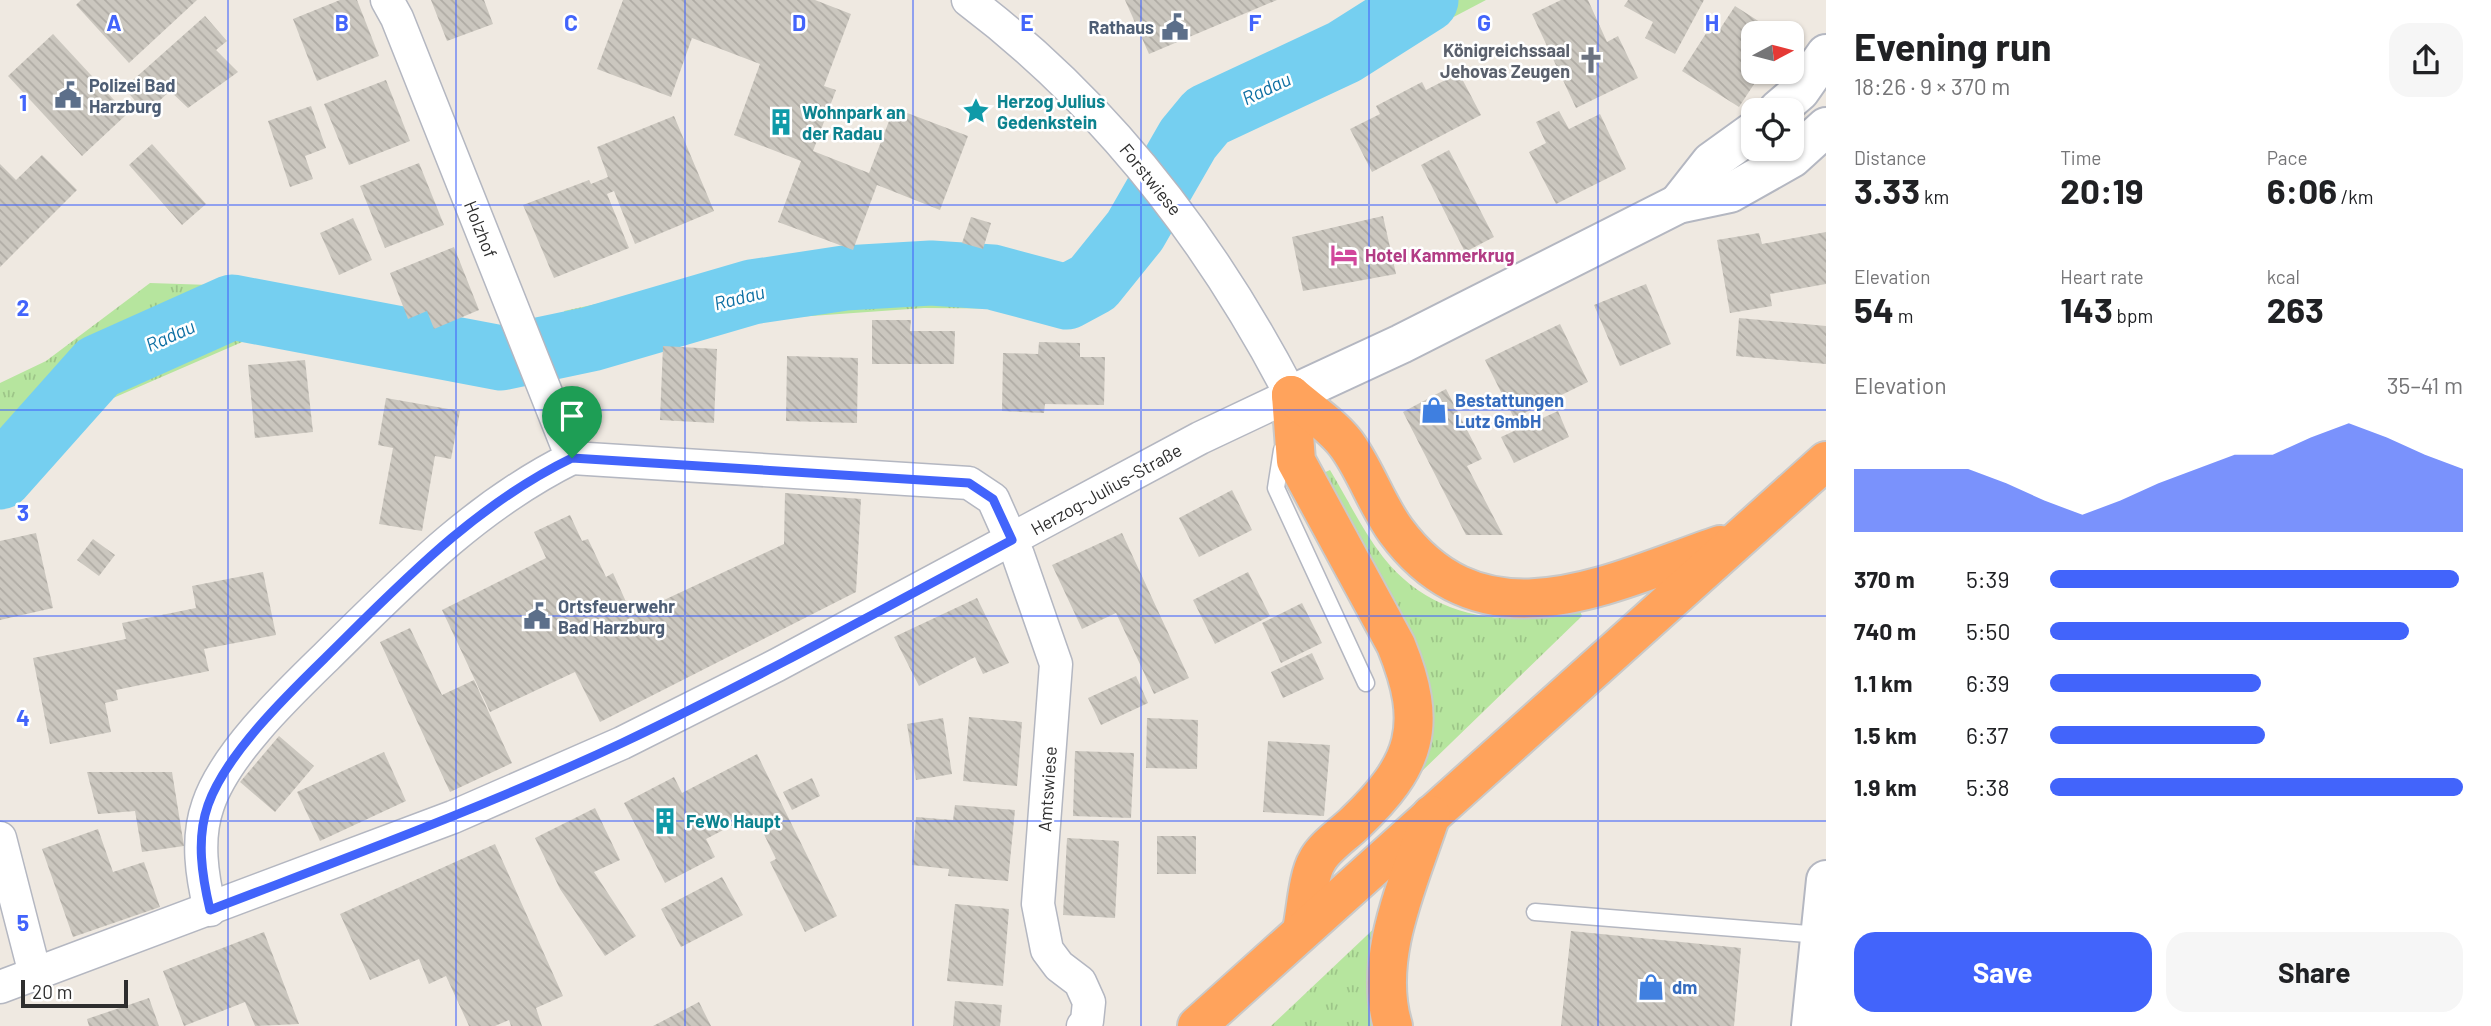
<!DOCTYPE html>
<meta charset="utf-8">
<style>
body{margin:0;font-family:Barlow,sans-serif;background:#f6f6f6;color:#202124;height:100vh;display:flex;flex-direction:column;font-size:26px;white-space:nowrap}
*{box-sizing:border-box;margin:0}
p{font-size:23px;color:#757577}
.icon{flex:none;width:38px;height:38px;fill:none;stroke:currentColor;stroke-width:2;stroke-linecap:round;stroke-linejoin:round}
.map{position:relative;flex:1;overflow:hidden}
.details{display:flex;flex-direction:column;background:#fff;width:665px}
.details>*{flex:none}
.needle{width:46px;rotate:83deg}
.buttons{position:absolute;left:1741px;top:21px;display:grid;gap:14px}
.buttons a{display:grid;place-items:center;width:63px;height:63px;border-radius:14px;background:#fff;box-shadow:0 2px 5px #0004;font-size:35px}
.scale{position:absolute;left:21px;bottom:18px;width:107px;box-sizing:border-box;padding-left:7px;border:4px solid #2e2e2e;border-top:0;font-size:19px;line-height:24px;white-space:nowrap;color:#2e2e2e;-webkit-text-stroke:5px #fff;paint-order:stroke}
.pin{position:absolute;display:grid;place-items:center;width:60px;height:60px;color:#fff;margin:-72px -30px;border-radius:50% 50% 50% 0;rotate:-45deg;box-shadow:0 0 7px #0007}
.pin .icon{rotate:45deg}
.round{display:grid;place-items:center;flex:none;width:74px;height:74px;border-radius:21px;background:#f6f6f6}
.headline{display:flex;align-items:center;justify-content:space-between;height:119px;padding:0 28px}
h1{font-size:38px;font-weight:700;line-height:52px}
.figures{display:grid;grid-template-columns:repeat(3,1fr);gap:10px;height:119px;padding:7px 28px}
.figures div{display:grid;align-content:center}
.figures b{font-size:35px;font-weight:700}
.figures small{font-size:19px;font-weight:400}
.figures p{font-size:19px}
.chart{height:196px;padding:14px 28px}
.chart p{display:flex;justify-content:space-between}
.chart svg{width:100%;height:126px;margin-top:7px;fill:#4264fb;opacity:.7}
.action{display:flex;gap:14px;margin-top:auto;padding:14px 28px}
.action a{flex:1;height:80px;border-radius:21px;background:#4264fb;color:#fff;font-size:28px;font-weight:700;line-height:80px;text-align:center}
.action a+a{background:#f6f6f6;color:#202124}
ul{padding:0 28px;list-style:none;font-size:23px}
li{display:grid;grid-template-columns:112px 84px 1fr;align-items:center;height:52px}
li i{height:18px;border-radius:9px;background:#4264fb}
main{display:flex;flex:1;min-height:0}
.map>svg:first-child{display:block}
.grass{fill:url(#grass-tufts)}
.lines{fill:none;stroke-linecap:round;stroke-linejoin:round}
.river{stroke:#75cff0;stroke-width:65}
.building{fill:url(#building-back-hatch)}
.lane-casing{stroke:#b4b7c1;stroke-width:19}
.street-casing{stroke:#b4b7c1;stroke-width:35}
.secondary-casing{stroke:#b4b7c1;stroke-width:42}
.highway-casing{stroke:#c9c9c9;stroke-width:42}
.lane{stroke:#fff;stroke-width:16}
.street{stroke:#fff;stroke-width:32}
.secondary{stroke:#fff;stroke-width:38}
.highway{stroke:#ffa35c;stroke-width:38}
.route-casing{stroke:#fff;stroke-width:14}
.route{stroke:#4264fb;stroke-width:9}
.grid{fill:none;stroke:#4264fb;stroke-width:2;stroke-opacity:0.55}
.labels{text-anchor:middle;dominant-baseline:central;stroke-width:5;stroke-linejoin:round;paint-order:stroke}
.service-label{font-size:18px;font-weight:bold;fill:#4e5e75;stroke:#fff;text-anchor:start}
.worship-label{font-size:18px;font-weight:bold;fill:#5b616d;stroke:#fff;text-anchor:end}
.culture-label{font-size:18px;font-weight:bold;fill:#0d838f;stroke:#fff;text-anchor:start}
.street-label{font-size:18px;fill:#2e2e2e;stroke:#fff}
.hotel-label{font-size:18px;font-weight:bold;fill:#b23c85;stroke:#fff;text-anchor:start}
.shop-label{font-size:18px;font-weight:bold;fill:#366cbe;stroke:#fff;text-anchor:start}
.water-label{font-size:19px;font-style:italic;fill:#0d6fa3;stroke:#fff}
.grid-label{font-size:23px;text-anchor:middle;font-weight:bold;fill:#4264fb;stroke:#fff;stroke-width:5;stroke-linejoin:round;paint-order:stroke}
</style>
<main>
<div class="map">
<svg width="1826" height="1026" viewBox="0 0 1826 1026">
<defs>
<pattern id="grass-tufts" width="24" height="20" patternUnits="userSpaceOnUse" patternTransform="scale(1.75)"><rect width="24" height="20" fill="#b6e59e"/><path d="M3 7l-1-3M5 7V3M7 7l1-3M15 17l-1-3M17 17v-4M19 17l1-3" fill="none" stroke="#9dc588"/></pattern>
<pattern id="building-back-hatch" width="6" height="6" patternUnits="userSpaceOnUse" patternTransform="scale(1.75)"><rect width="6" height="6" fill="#cbc7bf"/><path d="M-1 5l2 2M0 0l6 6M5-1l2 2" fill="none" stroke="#afaba4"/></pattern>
</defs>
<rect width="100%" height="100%" fill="#efe9e1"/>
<g class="grass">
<path d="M 1377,0 L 1486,0 L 1227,136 L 1210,96 Z"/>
<path d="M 926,264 L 1090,274 L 1095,304 L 1073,309 L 924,308 L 740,321 L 585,367 L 564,311 L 771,266 Z"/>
<path d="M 150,283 L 297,288 L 432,335 L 488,337 L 506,378 L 319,337 L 256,336 L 104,402 L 0,499 L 0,383 L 46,361 Z"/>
<path d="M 1330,470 C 1347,498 1362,530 1383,557 C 1430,617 1503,629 1575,610 L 1580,611 L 1582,616 L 1419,774 L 1321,474 Z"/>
<path d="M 1382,921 L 1376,1026 L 1271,1026 Z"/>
</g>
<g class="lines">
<path class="river" d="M 0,477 L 98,367 L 232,307 L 501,358 L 591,339 L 752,292 L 845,278 L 931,273 L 992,277 L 1067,297 L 1093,283 L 1135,231 L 1188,139 L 1207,116 L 1344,52 L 1426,0"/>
</g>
<g class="building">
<path d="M 81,0 L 197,0 L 129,63 L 76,5 Z"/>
<path d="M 340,0 L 357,0 L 379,56 L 317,81 L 293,19 Z"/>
<path d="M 431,0 L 484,0 L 493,24 L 447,41 Z"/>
<path d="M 623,0 L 815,0 L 851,14 L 824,86 L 836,90 L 813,151 L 869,173 L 894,108 L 968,136 L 940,210 L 877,185 L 853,250 L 778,222 L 801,161 L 734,135 L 760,64 L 692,38 L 671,97 L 597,69 Z"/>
<path d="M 1125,0 L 1277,0 L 1149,54 Z"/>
<path d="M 1561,0 L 1588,0 L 1607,42 L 1618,36 L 1638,78 L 1576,108 L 1532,14 Z"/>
<path d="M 1628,0 L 1704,0 L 1675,54 L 1645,38 L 1653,22 L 1624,6 Z"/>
<path d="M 1735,6 L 1777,33 L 1754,33 L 1754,72 L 1762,72 L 1739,107 L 1682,71 L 1712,24 L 1720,29 Z"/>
<path d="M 205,16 L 227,41 L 216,50 L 238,72 L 188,108 L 170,91 L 146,113 L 124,88 Z"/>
<path d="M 53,34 L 127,114 L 82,156 L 8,76 Z"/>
<path d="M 1459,73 L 1481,115 L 1372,172 L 1350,129 L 1380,114 L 1376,106 L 1422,82 L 1426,90 Z"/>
<path d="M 386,80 L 410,141 L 349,165 L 324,104 Z"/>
<path d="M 311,106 L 326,148 L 305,156 L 313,179 L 290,187 L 268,121 Z"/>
<path d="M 1559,111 L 1569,129 L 1600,114 L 1626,169 L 1556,204 L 1529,152 L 1546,143 L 1536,122 Z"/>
<path d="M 674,116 L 714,211 L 635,244 L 614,191 L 607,194 L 629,248 L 554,278 L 523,205 L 589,180 L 591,184 L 608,177 L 597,147 Z"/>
<path d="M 152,144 L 206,204 L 182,225 L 129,165 Z"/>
<path d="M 1449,150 L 1494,237 L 1465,252 L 1421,165 Z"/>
<path d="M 42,155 L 77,190 L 0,267 L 0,164 L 16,180 Z"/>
<path d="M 419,163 L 444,225 L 385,248 L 360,186 Z"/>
<path d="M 1383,216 L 1396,274 L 1303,291 L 1292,237 Z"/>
<path d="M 971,217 L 991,223 L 983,249 L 962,243 Z"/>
<path d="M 353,218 L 372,260 L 339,275 L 320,233 Z"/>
<path d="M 1826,232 L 1826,284 L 1770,294 L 1772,306 L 1730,313 L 1717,240 L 1759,233 L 1762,244 Z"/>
<path d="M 454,247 L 479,310 L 434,329 L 427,311 L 408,319 L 390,273 Z"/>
<path d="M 1646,284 L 1671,344 L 1620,366 L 1594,305 Z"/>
<path d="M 1739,318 L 1826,326 L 1826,364 L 1736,356 Z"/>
<path d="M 872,320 L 911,320 L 910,331 L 955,331 L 954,364 L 872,364 Z"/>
<path d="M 1560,324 L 1588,382 L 1514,418 L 1485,360 Z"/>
<path d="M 1039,342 L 1080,343 L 1080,357 L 1105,357 L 1104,405 L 1045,404 L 1044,413 L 1002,411 L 1003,353 L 1038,354 Z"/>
<path d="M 663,346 L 717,349 L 714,423 L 660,420 Z"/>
<path d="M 787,356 L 858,358 L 857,423 L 786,421 Z"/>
<path d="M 305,360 L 313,432 L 255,438 L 248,365 Z"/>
<path d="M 1446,389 L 1482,459 L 1467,466 L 1503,535 L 1466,535 L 1403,412 Z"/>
<path d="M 386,398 L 460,411 L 451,459 L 435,456 L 422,531 L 379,524 L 393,448 L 378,445 Z"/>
<path d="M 1558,411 L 1569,437 L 1514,463 L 1501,437 Z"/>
<path d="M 1232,490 L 1252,530 L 1199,557 L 1179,518 Z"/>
<path d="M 785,493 L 861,499 L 856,592 L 600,722 L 575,672 L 490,712 L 442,610 L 546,558 L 534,532 L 570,515 L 582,541 L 588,539 L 606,577 L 613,573 L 632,615 L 784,544 Z"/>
<path d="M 36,533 L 53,608 L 0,620 L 0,541 Z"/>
<path d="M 1122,533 L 1189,678 L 1154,694 L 1116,613 L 1082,629 L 1052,565 Z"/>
<path d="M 93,539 L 115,555 L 99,576 L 77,560 Z"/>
<path d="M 263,572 L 276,635 L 204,649 L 209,671 L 116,690 L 118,700 L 105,703 L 111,732 L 50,744 L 33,658 L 126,639 L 122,623 L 196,608 L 192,586 Z"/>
<path d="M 1248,572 L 1270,616 L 1215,644 L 1193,600 Z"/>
<path d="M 977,598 L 1009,663 L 983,674 L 975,657 L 919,686 L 894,637 Z"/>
<path d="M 1302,603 L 1322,643 L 1281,663 L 1262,623 Z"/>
<path d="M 410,628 L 442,695 L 474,680 L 512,763 L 450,792 L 380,642 Z"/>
<path d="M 1312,653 L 1324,679 L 1283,698 L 1271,672 Z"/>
<path d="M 1136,676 L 1148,703 L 1101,725 L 1088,698 Z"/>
<path d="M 969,717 L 1022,722 L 1017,786 L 963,781 Z"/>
<path d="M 943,718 L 952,774 L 916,780 L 907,724 Z"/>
<path d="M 1147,718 L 1198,720 L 1197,769 L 1146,768 Z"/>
<path d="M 279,736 L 314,766 L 275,812 L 240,782 Z"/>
<path d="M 1268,741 L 1330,745 L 1324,816 L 1263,812 Z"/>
<path d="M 1075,751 L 1134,753 L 1131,818 L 1073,816 Z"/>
<path d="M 384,752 L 406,801 L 320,841 L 297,792 Z"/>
<path d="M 757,754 L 837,916 L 805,932 L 770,862 L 776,859 L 754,814 L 706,839 L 715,857 L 665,883 L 624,803 L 674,777 L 682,793 Z"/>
<path d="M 87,772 L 172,772 L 184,846 L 142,852 L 135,811 L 98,814 Z"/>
<path d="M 812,778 L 820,796 L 792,810 L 783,792 Z"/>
<path d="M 955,805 L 1015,810 L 1008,881 L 948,876 L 949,869 L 912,865 L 916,817 L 953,820 Z"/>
<path d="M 595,808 L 620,860 L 594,872 L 636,936 L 605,956 L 560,889 L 535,838 Z"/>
<path d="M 98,829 L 113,872 L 144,862 L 160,907 L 73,937 L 42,849 Z"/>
<rect x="1157" y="836" width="39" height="38"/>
<path d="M 1067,838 L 1119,841 L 1115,918 L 1063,915 Z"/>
<path d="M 495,844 L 563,996 L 536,1008 L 542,1026 L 511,1026 L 509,1020 L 495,1026 L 469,1026 L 446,976 L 429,984 L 419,959 L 370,980 L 340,914 Z"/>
<path d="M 722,877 L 743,915 L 681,947 L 661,909 Z"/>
<path d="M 955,904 L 1009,909 L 1003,986 L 947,981 Z"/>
<path d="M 1571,931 L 1741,948 L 1734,1026 L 1561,1026 Z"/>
<path d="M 264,932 L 299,1024 L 255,1026 L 245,1002 L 184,1026 L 163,971 Z"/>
<path d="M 149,998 L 159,1026 L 89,1026 L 87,1019 Z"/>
<path d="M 955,1001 L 1002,1005 L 1000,1026 L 953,1026 Z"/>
<path d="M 699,1002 L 711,1026 L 653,1026 Z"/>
</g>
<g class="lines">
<defs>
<g id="lane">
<path d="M 1282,450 L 1276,488 L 1366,683"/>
<path d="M 1535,912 L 1820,935"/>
</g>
<g id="street">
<path d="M 572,458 L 969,483 L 993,499 L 1018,555 L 1056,664 L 1038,904 L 1047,950 L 1059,966 L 1080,982 L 1089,1002 L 1087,1021 L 1083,1026"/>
<path d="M 0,838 L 35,974"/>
<path d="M 210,910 C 202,876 196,839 208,805 C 225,754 287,695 326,657 C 402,582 475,506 572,458 L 397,18 L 387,0"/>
<path d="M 0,987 L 453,817 L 622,743 L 777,665 L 1200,438 L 1291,395 C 1211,241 1107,105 968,0"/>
</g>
<g id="secondary">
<path d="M 1778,110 L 1800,91 L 1826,54"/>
<path d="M 1678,204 L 1711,162 L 1754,131"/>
<path d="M 1291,395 L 1401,344 L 1678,204 L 1730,193 L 1792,158 L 1826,127"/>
<path d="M 1811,1026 L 1826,880"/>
</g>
<g id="highway">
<path d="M 1291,395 L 1296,461 L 1396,645 C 1429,726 1416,765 1355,823 C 1344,834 1324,847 1317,861 C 1308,876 1306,911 1302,930"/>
<path d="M 1291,395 C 1309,411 1336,428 1349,448 C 1367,474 1377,505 1396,531 C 1484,650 1609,583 1720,545"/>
<path d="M 1197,1026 L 1826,461"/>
<path d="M 1393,1026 C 1372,957 1410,880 1431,815"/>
</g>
</defs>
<use href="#lane" class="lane-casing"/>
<use href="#street" class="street-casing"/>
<use href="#secondary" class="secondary-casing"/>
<use href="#highway" class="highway-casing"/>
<use href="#lane" class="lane"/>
<use href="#street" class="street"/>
<use href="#secondary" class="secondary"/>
<use href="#highway" class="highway"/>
</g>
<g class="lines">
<defs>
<path id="route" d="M 572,458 L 969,483 L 993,499 L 1012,540 C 883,609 754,680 622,743 C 488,806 348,857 210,910 C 202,876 196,839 208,805 C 226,754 287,695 326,657 C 402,582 475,505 572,458 Z"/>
</defs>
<use href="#route" class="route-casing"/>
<use href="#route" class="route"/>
</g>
<path class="grid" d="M 228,0 L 228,1026M 456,0 L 456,1026M 685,0 L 685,1026M 913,0 L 913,1026M 1141,0 L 1141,1026M 1369,0 L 1369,1026M 1598,0 L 1598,1026M 0,205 L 1826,205M 0,410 L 1826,410M 0,616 L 1826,616M 0,821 L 1826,821"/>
<defs>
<symbol id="civic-bare" viewBox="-9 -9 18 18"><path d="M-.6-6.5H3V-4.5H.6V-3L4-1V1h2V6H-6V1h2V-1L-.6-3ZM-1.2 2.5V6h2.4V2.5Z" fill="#5c6f8a" stroke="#fff" stroke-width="2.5" paint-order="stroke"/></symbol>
<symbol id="church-bare" viewBox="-9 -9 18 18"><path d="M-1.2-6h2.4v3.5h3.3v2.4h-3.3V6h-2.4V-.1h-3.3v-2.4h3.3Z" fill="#6b7280" stroke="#fff" stroke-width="2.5" paint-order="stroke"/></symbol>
<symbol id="sight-bare" viewBox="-9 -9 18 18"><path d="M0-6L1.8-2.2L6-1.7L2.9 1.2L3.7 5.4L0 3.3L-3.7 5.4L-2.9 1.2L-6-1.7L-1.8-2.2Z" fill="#0f9aa8" stroke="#fff" stroke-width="2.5" paint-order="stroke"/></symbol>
<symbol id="building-bare" viewBox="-9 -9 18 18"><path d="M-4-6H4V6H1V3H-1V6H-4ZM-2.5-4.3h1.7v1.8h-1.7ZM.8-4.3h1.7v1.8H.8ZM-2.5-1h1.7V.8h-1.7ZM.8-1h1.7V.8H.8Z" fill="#0f9aa8" stroke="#fff" stroke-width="2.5" paint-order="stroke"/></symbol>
<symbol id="hotel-bare" viewBox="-9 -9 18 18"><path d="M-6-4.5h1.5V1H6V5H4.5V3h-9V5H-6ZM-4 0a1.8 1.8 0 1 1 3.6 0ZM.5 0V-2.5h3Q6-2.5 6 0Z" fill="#d1479c" stroke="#fff" stroke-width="2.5" paint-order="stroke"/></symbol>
<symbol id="shop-bare" viewBox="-9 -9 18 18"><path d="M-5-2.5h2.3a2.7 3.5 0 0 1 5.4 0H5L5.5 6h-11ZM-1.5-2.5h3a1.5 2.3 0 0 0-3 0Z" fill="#3f7fe0" stroke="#fff" stroke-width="2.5" paint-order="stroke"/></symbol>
</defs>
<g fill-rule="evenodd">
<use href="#civic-bare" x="1156" y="8" width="38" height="38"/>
<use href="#church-bare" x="1572" y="41" width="38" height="38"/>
<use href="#civic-bare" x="49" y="76" width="38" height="38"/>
<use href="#sight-bare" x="957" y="92" width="38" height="38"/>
<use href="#building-bare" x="762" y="103" width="38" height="38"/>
<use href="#hotel-bare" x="1325" y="236" width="38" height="38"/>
<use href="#shop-bare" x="1415" y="391" width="38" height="38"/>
<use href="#civic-bare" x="518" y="597" width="38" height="38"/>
<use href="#building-bare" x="646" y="802" width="38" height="38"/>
<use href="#shop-bare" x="1632" y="968" width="38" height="38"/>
</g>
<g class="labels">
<g class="service-label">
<text x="1154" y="27" text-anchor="end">Rathaus</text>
<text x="89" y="85">Polizei Bad<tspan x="89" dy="21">Harzburg</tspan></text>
<text x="558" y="606">Ortsfeuerwehr<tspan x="558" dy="21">Bad Harzburg</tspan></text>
</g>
<g class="worship-label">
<text x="1570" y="50">Königreichssaal<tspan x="1570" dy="21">Jehovas Zeugen</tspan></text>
</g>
<g class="culture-label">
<text x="997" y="101">Herzog Julius<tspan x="997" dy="21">Gedenkstein</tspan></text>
<text x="802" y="112">Wohnpark an<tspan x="802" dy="21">der Radau</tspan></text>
<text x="686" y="821">FeWo Haupt</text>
</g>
<g class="street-label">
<text transform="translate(1151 179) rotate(51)">Forstwiese</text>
<text transform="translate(481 229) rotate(68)">Holzhof</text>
<text transform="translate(1106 489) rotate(-29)">Herzog-Julius-Straße</text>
<text transform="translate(1047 789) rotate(-86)">Amtswiese</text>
</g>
<g class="hotel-label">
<text x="1365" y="255">Hotel Kammerkrug</text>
</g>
<g class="shop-label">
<text x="1455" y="400">Bestattungen<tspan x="1455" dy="21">Lutz GmbH</tspan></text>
<text x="1672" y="987">dm</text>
</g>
<g class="water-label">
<text transform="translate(1266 88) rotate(-25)">Radau</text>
<text transform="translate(739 297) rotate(-14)">Radau</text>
<text transform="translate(170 335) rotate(-24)">Radau</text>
</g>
</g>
<g class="grid-label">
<text x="114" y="31">A</text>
<text x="342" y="31">B</text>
<text x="571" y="31">C</text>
<text x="799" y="31">D</text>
<text x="1027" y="31">E</text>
<text x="1255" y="31">F</text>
<text x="1484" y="31">G</text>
<text x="1712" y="31">H</text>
<text x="23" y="111">1</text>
<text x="23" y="316">2</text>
<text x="23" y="521">3</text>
<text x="23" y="726">4</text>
<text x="23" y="931">5</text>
</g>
</svg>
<div class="buttons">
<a><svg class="needle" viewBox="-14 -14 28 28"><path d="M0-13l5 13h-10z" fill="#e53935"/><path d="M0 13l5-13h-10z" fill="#757577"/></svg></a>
<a><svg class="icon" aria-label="locate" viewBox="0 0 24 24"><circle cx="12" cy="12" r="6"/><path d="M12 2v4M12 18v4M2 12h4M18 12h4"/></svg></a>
</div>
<div class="scale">20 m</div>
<div class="pin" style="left:572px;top:458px;background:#1e9e55"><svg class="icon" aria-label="arrive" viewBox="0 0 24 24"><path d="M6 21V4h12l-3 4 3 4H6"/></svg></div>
</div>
<section class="details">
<div class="headline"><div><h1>Evening run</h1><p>18:26 · 9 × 370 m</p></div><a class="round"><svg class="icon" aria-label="share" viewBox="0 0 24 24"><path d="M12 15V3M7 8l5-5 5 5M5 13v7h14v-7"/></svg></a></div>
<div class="figures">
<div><p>Distance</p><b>3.33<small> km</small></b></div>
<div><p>Time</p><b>20:19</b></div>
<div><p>Pace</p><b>6:06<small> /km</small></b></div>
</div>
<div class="figures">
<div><p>Elevation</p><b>54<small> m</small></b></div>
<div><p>Heart rate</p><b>143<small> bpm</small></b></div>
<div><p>kcal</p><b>263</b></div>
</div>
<div class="chart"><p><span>Elevation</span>35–41 m</p>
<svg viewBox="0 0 160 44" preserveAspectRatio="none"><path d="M0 44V22L10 22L20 22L30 22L40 27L50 33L60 38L70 33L80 27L90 22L100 17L110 17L120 11L130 6L140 11L150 17L160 22V44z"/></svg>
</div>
<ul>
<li><b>370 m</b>5:39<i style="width:99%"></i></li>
<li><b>740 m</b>5:50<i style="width:87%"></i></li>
<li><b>1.1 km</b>6:39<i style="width:51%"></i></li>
<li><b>1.5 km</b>6:37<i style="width:52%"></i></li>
<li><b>1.9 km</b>5:38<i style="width:100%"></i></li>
</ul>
<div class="action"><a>Save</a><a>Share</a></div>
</section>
</main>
